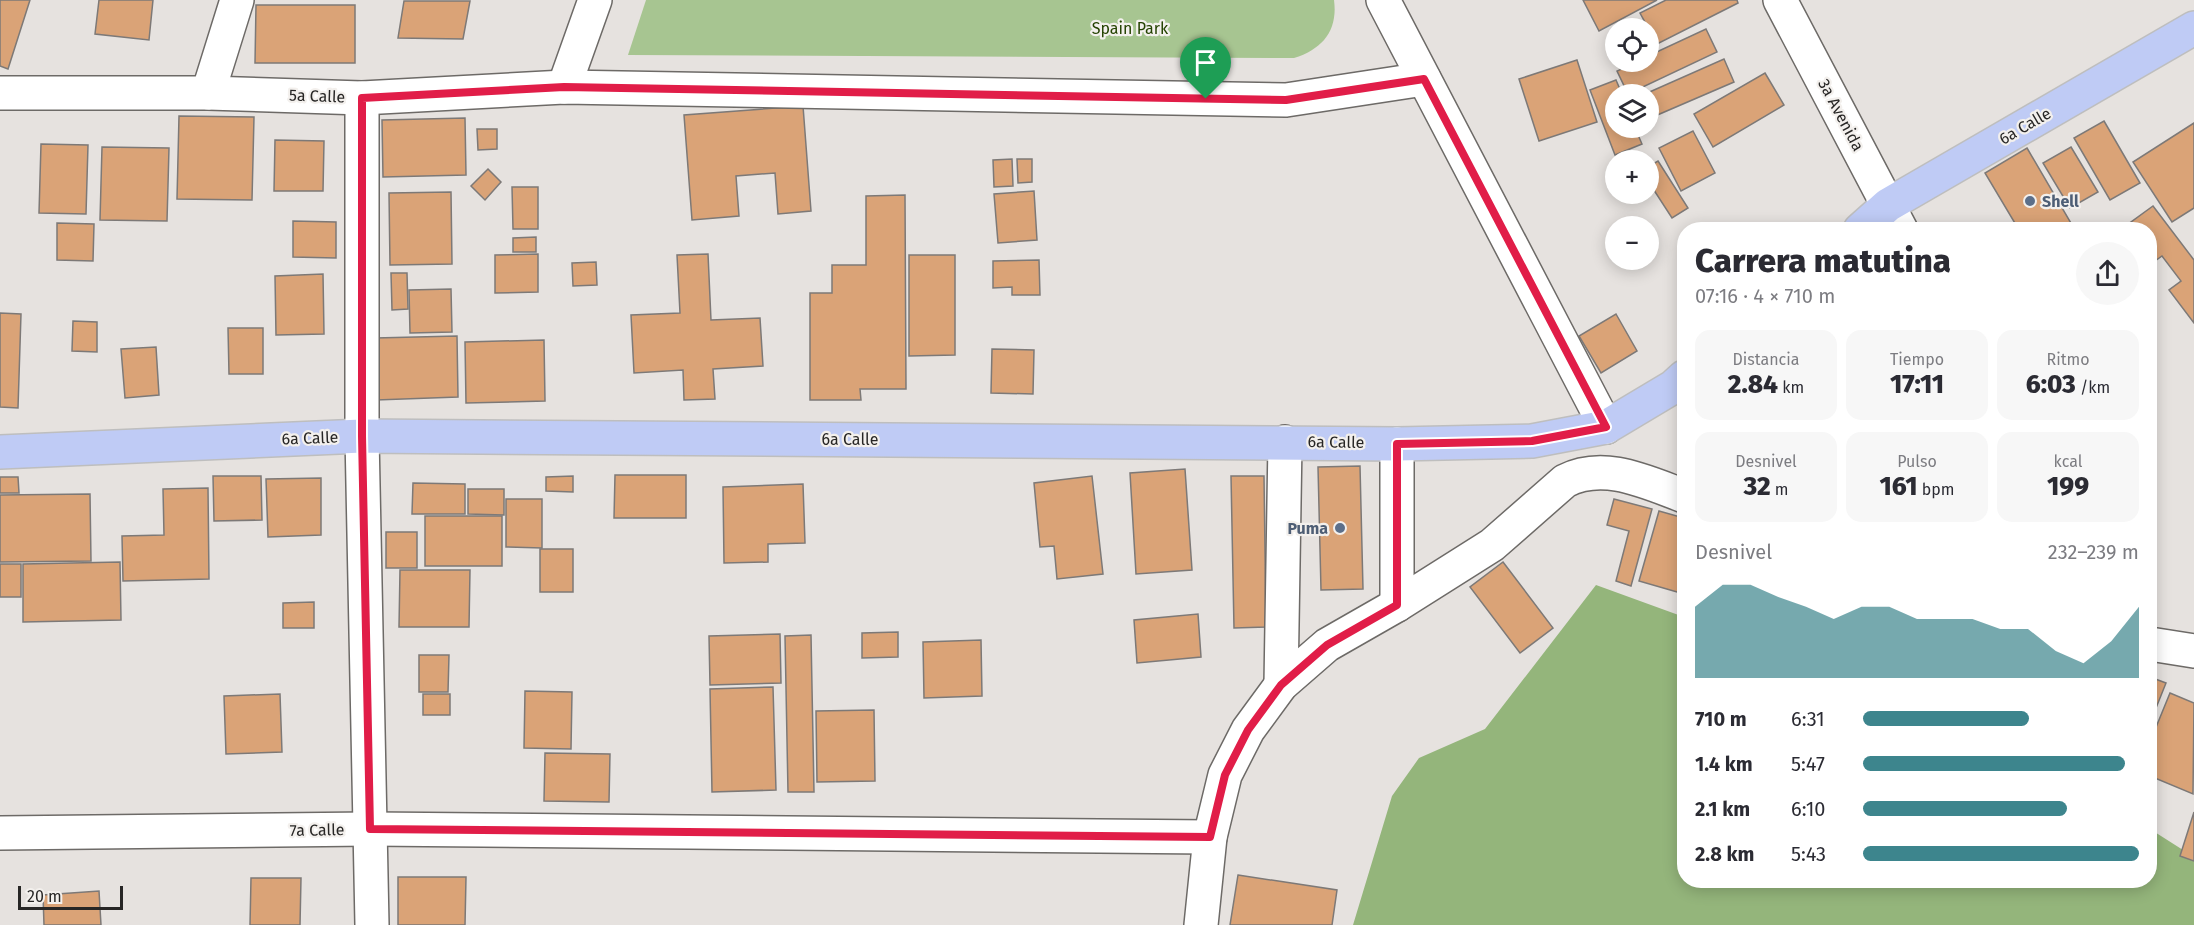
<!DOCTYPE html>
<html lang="es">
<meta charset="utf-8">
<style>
body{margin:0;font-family:"Fira Sans",sans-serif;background:#f7f7f7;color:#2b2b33;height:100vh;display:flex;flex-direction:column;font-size:22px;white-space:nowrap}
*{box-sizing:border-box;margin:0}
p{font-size:20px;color:#7c7c81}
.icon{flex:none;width:33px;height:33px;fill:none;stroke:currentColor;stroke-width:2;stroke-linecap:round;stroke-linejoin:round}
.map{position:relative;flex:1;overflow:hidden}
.details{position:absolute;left:1677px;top:222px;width:480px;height:666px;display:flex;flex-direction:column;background:#fff;border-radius:24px;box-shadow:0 3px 15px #0003}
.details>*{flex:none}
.controls{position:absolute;left:1605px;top:18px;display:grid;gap:12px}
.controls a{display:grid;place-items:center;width:54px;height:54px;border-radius:50%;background:#fff;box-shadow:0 3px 15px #0003;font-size:30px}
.scale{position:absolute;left:18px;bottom:15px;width:105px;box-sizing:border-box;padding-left:6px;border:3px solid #272625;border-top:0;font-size:16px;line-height:21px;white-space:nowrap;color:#272625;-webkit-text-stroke:4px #f3f0ed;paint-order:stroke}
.pin{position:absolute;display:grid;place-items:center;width:51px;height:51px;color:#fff;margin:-62px -26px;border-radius:50% 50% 50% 0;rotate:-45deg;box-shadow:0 0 6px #0007}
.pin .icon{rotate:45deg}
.round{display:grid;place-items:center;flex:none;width:63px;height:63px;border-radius:32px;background:#f7f7f7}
.overview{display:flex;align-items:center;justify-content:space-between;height:102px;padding:0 18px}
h1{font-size:33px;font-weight:800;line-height:45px}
.stats{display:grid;grid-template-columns:repeat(3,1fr);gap:9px;height:102px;padding:6px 18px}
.stats div{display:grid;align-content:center;border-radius:15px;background:#f7f7f7;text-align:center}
.stats b{font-size:26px;font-weight:800}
.stats small{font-size:16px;font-weight:400}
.stats p{font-size:16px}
.chart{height:168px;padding:12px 18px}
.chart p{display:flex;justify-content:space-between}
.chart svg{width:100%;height:108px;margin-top:6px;fill:#3d858d;opacity:.7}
ul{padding:0 18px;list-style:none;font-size:20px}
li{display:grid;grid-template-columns:96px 72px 1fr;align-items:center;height:45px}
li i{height:15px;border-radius:8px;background:#3d858d}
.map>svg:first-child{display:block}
.green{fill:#a7c591}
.forest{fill:#94b57b}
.building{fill:#daa377;stroke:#7d7977;stroke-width:1.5}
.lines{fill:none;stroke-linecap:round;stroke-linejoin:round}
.minor-casing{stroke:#6d6a67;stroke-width:36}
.major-casing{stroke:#bebebe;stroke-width:36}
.minor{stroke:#fff;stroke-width:33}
.major{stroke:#bfcbf5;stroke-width:33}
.route-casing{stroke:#fff;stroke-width:12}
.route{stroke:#e11d48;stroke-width:8}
.service-dot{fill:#5c6f8a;stroke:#f3f0ed;stroke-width:2}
.labels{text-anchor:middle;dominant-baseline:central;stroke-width:4.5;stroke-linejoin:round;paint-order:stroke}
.park-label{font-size:16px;fill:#244201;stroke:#f3f0ed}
.street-label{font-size:16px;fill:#272625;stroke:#f3f0ed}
.service-label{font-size:16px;font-weight:bold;fill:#4e5e75;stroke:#f3f0ed;text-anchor:start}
</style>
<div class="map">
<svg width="2194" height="925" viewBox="0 0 2194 925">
<rect width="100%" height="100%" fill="#e6e2df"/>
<path class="green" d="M 646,0 L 1334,0 C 1338,30 1323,49 1294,58 L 628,55 Z"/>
<path class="forest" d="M 1596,585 L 1684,617 L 1684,880 L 2150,880 L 2150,829 L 2194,857 L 2194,925 L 1353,925 L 1392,796 L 1419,758 L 1485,729 Z"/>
<g class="building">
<path d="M 0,0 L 30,0 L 8,69 L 0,66 Z"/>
<path d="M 99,0 L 153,0 L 149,40 L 95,34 Z"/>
<path d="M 1583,0 L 1657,0 L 1599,31 Z"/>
<path d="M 1666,0 L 1737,0 L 1738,3 L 1657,44 L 1640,13 Z"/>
<path d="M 404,1 L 470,1 L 463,39 L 398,38 Z"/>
<path d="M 256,5 L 355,5 L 355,63 L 255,63 Z"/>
<path d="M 1706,29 L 1717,52 L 1628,94 L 1617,71 L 1637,62 L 1648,62 L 1648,56 Z"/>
<path d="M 1724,59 L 1734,82 L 1648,119 L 1648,94 L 1645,94 Z"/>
<path d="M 1577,60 L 1597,122 L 1539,141 L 1519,79 Z"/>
<path d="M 1765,73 L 1784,105 L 1713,147 L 1694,114 Z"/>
<path d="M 1616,80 L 1622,94 L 1616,94 L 1616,128 L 1635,128 L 1642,144 L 1615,155 L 1590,90 Z"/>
<path d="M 803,106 L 811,211 L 778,214 L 775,173 L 736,176 L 739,216 L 692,220 L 684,115 Z"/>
<path d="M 179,116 L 254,117 L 252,200 L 177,199 Z"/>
<path d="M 465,118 L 466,175 L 383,177 L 382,120 Z"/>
<path d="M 2104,121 L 2140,183 L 2110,200 L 2074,138 Z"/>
<path d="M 2194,123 L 2194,208 L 2172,222 L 2133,162 Z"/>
<path d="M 477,129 L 497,129 L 497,149 L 478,150 Z"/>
<path d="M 1693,131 L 1715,173 L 1681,191 L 1659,148 Z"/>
<path d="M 275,140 L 324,141 L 323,191 L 274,191 Z"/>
<path d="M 41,144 L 88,145 L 86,214 L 39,213 Z"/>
<path d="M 102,147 L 169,148 L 167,221 L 100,220 Z"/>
<path d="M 2071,147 L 2098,192 L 2070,208 L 2043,163 Z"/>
<path d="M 2027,148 L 2075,230 L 2019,230 L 1985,173 Z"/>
<path d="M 1012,159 L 1013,186 L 994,187 L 993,160 Z"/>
<path d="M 1017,159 L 1032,159 L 1032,182 L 1018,183 Z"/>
<path d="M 1658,161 L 1688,208 L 1672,218 L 1648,181 L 1648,167 Z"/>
<path d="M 488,169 L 501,182 L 485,200 L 471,186 Z"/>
<path d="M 512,187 L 538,187 L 538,229 L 513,229 Z"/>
<path d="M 1034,191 L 1037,240 L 998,243 L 994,194 Z"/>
<path d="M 451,192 L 452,264 L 390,265 L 389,193 Z"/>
<path d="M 905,195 L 906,389 L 860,389 L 861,400 L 810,400 L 810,293 L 832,293 L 832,265 L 866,265 L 866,196 Z"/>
<path d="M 2153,206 L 2194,260 L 2194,323 L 2169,290 L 2181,281 L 2162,256 L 2155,261 L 2150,254 L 2150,230 L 2131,230 L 2127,225 Z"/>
<path d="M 293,221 L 336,222 L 336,258 L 293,257 Z"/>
<path d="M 57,223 L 94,224 L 93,261 L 57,260 Z"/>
<path d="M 536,237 L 536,252 L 513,252 L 513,238 Z"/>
<path d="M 538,254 L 538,292 L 495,293 L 495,255 Z"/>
<path d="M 708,254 L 711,320 L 760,318 L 763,366 L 713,369 L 715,399 L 684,400 L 683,370 L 634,373 L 631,315 L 680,313 L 677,255 Z"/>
<path d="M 909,255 L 955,255 L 955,355 L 909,356 Z"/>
<path d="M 1039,260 L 1040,295 L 1012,295 L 1012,287 L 993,288 L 993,261 Z"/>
<path d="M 596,262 L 597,285 L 573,286 L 572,263 Z"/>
<path d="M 391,273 L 407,273 L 408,309 L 392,310 Z"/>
<path d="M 323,274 L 324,334 L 276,335 L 275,276 Z"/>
<path d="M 451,289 L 452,332 L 410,333 L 409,290 Z"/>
<path d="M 0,313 L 21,314 L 18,408 L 0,407 Z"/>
<path d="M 1616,314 L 1637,351 L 1601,373 L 1579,336 Z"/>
<path d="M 73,321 L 97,322 L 97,352 L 72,351 Z"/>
<path d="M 228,328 L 263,328 L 263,374 L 229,374 Z"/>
<path d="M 457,336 L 458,397 L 376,400 L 375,338 Z"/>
<path d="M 544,340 L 545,401 L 466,403 L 465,342 Z"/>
<path d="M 156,347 L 159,395 L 125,398 L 121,349 Z"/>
<path d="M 992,349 L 1034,350 L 1033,394 L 991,393 Z"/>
<path d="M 1360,466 L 1363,589 L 1321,590 L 1318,467 Z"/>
<path d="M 1185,469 L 1192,570 L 1136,574 L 1130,473 Z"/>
<path d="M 615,475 L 686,475 L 686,518 L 614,518 Z"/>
<path d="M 213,476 L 261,476 L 262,520 L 214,521 Z"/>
<path d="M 573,476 L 573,492 L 546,491 L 546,477 Z"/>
<path d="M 1092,476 L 1103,574 L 1057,579 L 1054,546 L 1040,547 L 1034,483 Z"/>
<path d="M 1231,476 L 1264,476 L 1266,627 L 1234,628 Z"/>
<path d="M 0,477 L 18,477 L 19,493 L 0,493 Z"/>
<path d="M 321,478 L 321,535 L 268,537 L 266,479 Z"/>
<path d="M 413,483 L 465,484 L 465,514 L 412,514 Z"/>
<path d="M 803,484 L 805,543 L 768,544 L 768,562 L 724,563 L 723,487 Z"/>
<path d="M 208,488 L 209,579 L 123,581 L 122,536 L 164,535 L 163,489 Z"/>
<path d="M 468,489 L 504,489 L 504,515 L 468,514 Z"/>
<path d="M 90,494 L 91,561 L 0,562 L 0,495 Z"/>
<path d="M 506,499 L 542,499 L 542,548 L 506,547 Z"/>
<path d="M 1614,499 L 1652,509 L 1631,586 L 1616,581 L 1629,531 L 1607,525 Z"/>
<path d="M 1659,511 L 1684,518 L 1684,594 L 1639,581 Z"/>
<rect x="425" y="516" width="77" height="50"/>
<rect x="386" y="532" width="31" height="36"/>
<rect x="540" y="549" width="33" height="43"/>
<path d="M 120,562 L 121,620 L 23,622 L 23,564 Z"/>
<path d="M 1503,562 L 1553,628 L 1520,653 L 1470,587 Z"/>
<rect x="0" y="564" width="21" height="33"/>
<path d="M 400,570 L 470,570 L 469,627 L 399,627 Z"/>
<path d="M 314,602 L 314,628 L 283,628 L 283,603 Z"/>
<path d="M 1198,614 L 1201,657 L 1137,663 L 1134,620 Z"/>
<path d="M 898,632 L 898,657 L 862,658 L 862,633 Z"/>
<path d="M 780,634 L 781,683 L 710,685 L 709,636 Z"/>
<path d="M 811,635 L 814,792 L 788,792 L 785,636 Z"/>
<path d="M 981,640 L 982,696 L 924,698 L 923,642 Z"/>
<path d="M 419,655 L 449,655 L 448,692 L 419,692 Z"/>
<path d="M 2150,677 L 2166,683 L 2150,723 Z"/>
<path d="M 773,687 L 776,790 L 712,792 L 710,689 Z"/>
<path d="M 525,691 L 572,692 L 571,749 L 524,748 Z"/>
<path d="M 2170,693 L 2194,703 L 2193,794 L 2150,776 L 2150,742 Z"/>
<path d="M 280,694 L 282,752 L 226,754 L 224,696 Z"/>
<rect x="423" y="694" width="27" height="21"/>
<path d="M 874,710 L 875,781 L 817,782 L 816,711 Z"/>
<path d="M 545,753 L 610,754 L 609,802 L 544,801 Z"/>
<path d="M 2194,812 L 2194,861 L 2180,856 Z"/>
<path d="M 1238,875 L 1337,890 L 1332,925 L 1230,925 Z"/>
<path d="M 398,877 L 466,877 L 465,925 L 398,925 Z"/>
<path d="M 251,878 L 301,878 L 300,925 L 250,925 Z"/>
<path d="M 99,891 L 101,925 L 44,925 L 43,895 Z"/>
</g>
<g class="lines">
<defs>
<g id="minor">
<path d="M 1383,0 L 1606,427"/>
<path d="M 1780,0 L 1901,230"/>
<path d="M 564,87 L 595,0"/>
<path d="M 0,93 L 208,93 L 362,98 L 564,87 L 1286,100 L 1424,79"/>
<path d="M 208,93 L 237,0"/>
<path d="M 362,98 L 362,436 L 372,925"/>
<path d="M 1397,605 L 1397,444"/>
<path d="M 2150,644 L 2194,651"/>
<path d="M 1281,685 L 1285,442"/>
<path d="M 0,833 L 370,829 L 1210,837"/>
<path d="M 1201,925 L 1210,837 L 1225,775 L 1248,730 L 1281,685 L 1327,645 L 1397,605 L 1492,545 L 1565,481 C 1604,461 1646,482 1684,496"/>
</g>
<g id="major">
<path d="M 1860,230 L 1888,205 L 2194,28"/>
<path d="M 0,452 L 362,436 L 1397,444 L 1532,441 L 1606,427 L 1673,387 L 1684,377"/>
</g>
</defs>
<use href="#minor" class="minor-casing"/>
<use href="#major" class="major-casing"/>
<use href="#minor" class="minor"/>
<use href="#major" class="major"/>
</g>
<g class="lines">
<defs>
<path id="route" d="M 1424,79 L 1606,427 L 1532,441 L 1397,444 L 1397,605 L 1327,645 L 1281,685 L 1248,730 L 1225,775 L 1210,837 L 370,829 L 362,436 L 362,98 L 564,87 L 1286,100 Z"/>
</defs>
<use href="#route" class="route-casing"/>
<use href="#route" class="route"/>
</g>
<g class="service-dot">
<circle cx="2030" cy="201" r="6"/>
<circle cx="1340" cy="528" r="6"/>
</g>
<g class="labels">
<g class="park-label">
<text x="1130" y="28">Spain Park</text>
</g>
<g class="street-label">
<text transform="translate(317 96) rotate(2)">5a Calle</text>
<text transform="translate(1841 115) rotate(62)">3a Avenida</text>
<text transform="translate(2025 126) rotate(-30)">6a Calle</text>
<text transform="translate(310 438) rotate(-2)">6a Calle</text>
<text x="850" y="439">6a Calle</text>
<text transform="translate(1336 442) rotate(1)">6a Calle</text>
<text transform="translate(317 830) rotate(-1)">7a Calle</text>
</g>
<g class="service-label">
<text x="2042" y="201">Shell</text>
<text x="1328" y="528" text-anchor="end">Puma</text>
</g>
</g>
</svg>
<div class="controls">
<a><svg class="icon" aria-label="locate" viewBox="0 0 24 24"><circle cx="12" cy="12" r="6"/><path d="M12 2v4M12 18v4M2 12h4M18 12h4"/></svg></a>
<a><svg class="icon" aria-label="layers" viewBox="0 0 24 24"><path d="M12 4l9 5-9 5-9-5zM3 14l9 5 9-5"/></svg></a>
<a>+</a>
<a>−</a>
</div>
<div class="scale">20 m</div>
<div class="pin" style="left:1206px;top:99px;background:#1e9e55"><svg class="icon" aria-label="arrive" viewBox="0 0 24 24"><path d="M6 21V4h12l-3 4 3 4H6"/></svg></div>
<section class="details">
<div class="overview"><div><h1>Carrera matutina</h1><p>07:16 · 4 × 710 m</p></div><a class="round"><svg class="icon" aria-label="share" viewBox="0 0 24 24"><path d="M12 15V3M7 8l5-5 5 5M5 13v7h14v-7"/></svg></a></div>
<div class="stats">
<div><p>Distancia</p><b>2.84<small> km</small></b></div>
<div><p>Tiempo</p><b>17:11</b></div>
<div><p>Ritmo</p><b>6:03<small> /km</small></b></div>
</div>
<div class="stats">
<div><p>Desnivel</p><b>32<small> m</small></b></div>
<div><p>Pulso</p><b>161<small> bpm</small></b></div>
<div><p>kcal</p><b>199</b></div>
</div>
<div class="chart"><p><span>Desnivel</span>232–239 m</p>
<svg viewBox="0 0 160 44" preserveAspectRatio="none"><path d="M0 44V15L10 6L20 6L30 11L40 15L50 20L60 15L70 15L80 20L90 20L100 20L110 24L120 24L130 33L140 38L150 29L160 15V44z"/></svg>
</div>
<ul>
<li><b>710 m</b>6:31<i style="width:60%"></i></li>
<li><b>1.4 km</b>5:47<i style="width:95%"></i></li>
<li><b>2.1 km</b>6:10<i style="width:74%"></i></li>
<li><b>2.8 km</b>5:43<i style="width:100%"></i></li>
</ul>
</section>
</div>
